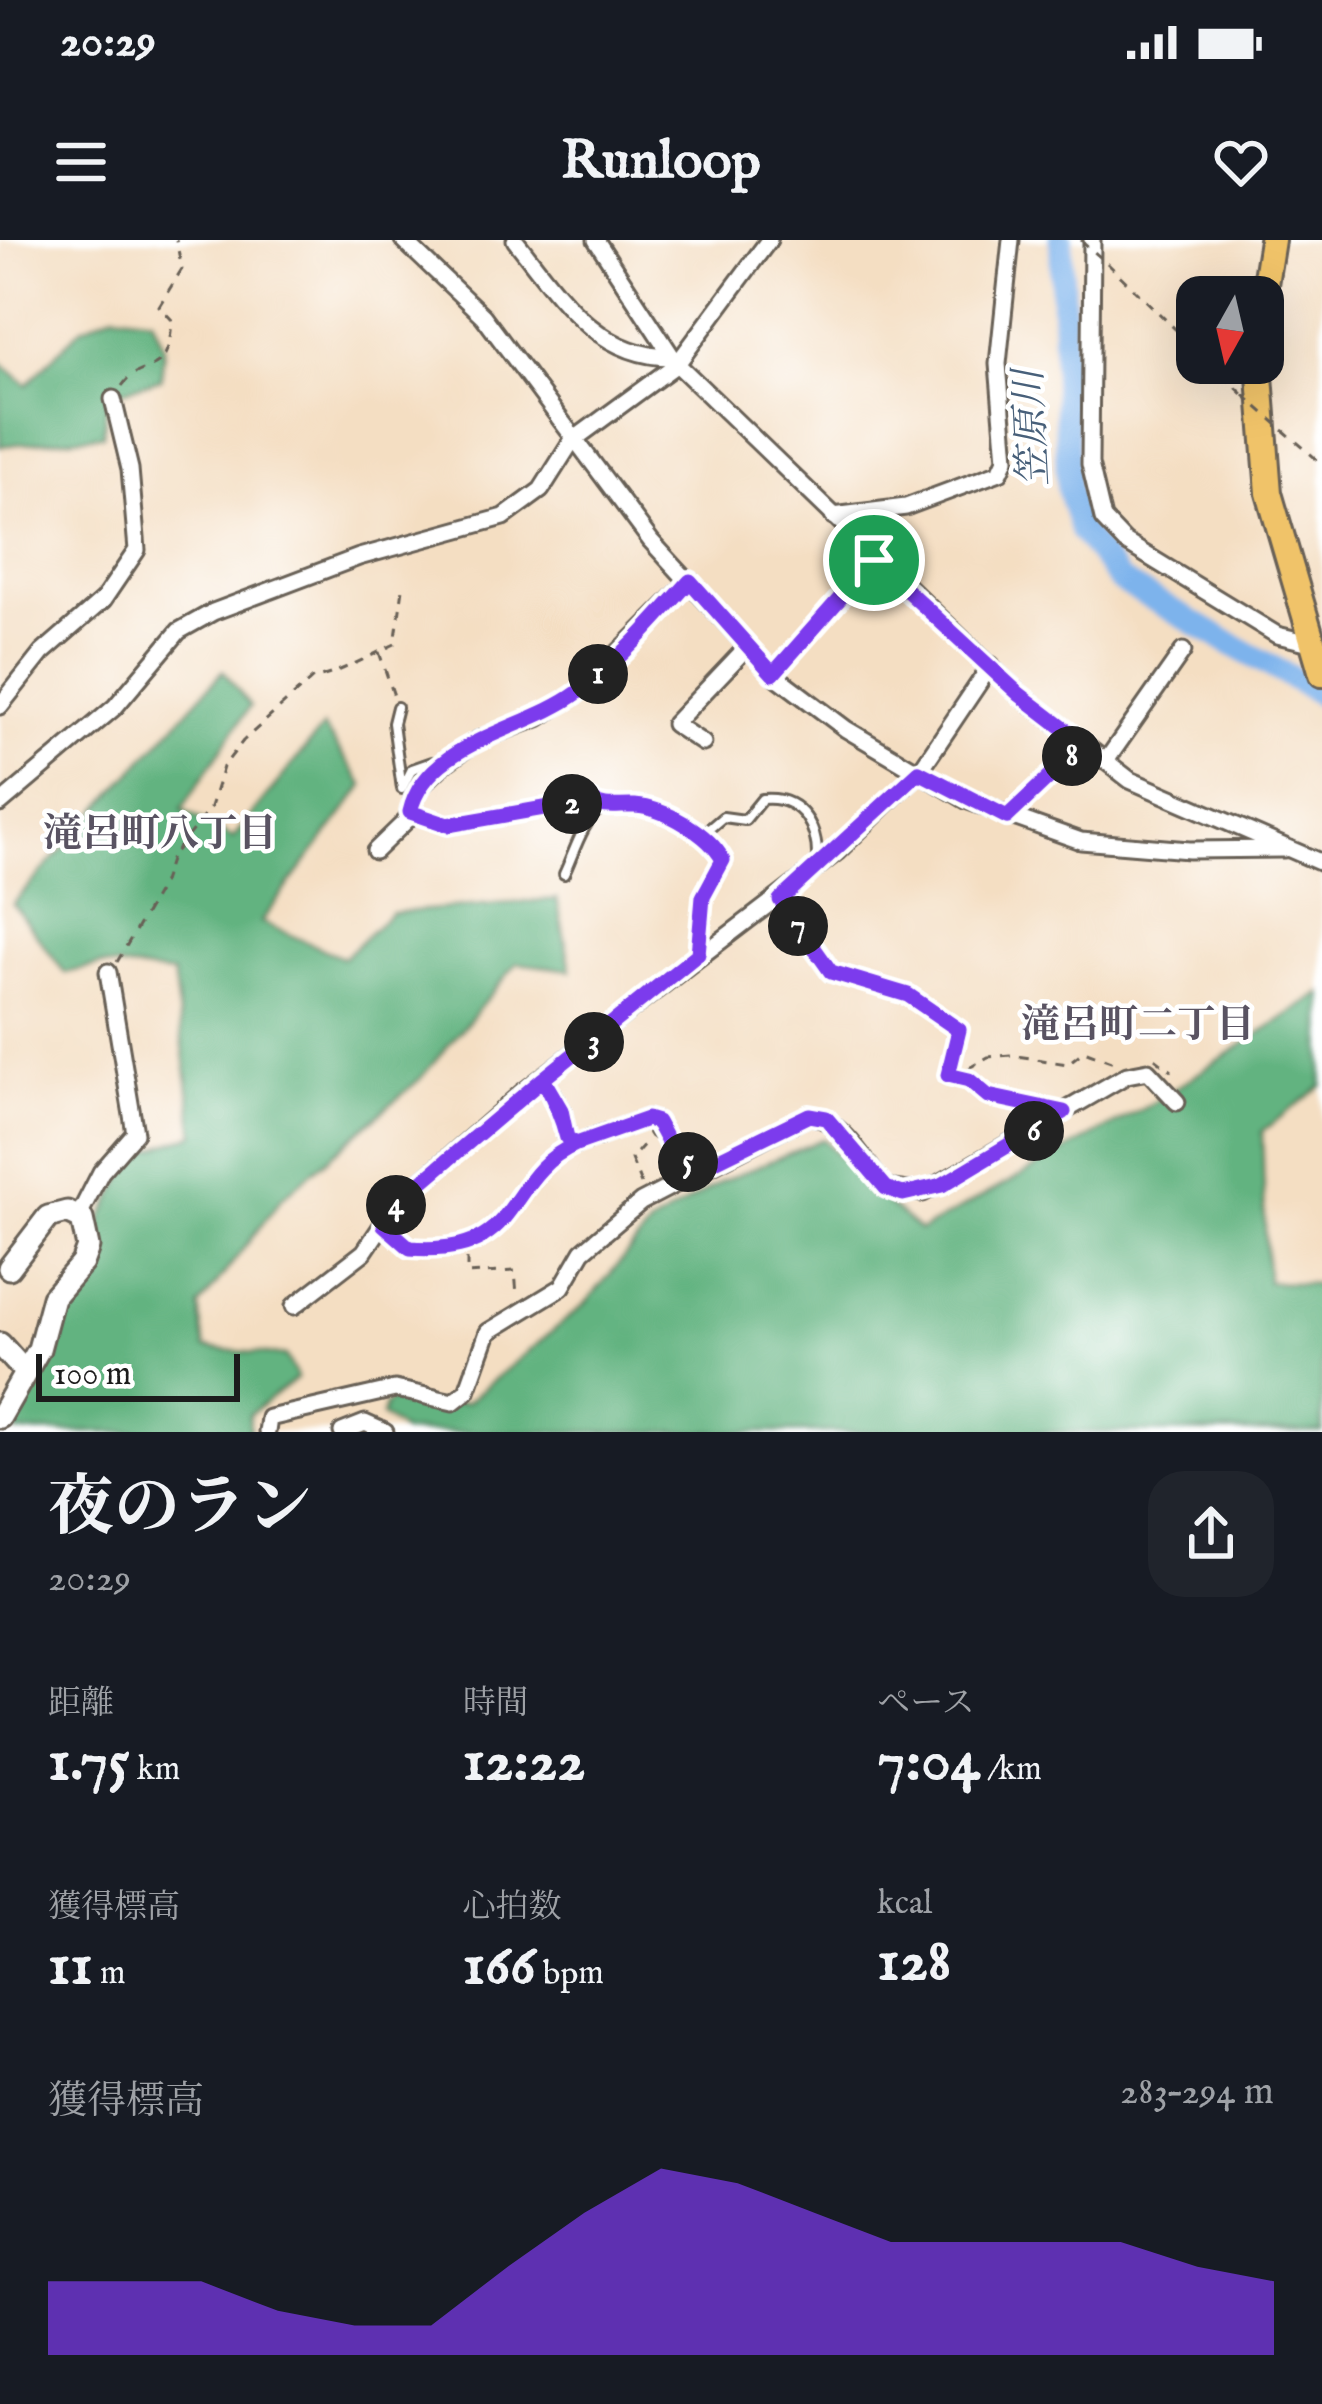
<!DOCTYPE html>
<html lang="ja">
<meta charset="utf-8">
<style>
body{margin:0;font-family:"IM FELL English","Noto Serif JP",serif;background:#20242c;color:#f1f3f6;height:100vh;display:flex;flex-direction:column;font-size:45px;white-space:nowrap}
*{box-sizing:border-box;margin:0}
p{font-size:39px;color:#9ea1a6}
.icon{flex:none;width:66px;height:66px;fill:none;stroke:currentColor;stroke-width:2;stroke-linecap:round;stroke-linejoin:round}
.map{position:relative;height:1192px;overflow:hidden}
.sheet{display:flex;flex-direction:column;background:#171b24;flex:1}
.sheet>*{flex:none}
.needle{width:78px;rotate:188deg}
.controls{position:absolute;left:1176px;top:36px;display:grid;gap:24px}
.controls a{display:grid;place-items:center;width:108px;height:108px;border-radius:24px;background:#171b24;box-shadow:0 12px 48px #0002;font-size:60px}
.scale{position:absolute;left:36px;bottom:30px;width:204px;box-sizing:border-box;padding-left:12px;border:6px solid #1c1c1c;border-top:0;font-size:33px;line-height:42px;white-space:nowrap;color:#1c1c1c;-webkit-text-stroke:9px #fff;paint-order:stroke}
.pin{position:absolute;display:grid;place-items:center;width:102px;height:102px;color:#fff;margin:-51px;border:6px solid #fff;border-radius:50%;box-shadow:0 3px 12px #0007}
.km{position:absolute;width:60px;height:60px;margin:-30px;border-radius:50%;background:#222;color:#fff;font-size:33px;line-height:60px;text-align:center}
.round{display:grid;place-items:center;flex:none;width:126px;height:126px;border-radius:36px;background:#20242c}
.head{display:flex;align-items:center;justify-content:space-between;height:204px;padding:0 48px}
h1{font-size:66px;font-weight:700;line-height:90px}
.figures{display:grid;grid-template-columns:repeat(3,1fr);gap:18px;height:204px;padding:12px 48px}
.figures div{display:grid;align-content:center}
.figures b{font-size:60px;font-weight:700}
.figures small{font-size:33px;font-weight:400}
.figures p{font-size:33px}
.chart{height:336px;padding:24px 48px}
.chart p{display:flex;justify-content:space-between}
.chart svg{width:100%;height:216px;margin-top:12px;fill:#7c3aed;opacity:.7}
.status{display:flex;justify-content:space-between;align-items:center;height:84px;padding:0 60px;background:#171b24;direction:ltr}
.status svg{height:33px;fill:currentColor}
header{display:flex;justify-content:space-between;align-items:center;height:156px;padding:0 48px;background:#171b24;font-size:54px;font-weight:700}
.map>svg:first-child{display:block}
.forest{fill:#62b380;stroke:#3f684e;stroke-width:3}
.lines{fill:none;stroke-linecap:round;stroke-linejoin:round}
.river{stroke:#7db3ec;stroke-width:24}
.service-casing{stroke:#686056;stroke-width:14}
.minor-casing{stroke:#686056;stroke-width:21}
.tertiary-casing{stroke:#686056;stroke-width:27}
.primary-casing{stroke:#686056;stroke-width:30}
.path{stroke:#686056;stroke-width:3;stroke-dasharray:9 9;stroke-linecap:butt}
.service{stroke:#fff;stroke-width:8}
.minor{stroke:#fff;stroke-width:15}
.tertiary{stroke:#fff;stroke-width:21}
.primary{stroke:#f0c369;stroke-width:24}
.path-bridge{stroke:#686056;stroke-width:3;stroke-dasharray:9 9;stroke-linecap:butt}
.route-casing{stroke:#fff;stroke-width:24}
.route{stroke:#7c3aed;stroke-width:15}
.labels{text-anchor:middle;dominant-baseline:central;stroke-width:9;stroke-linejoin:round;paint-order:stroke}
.water-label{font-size:39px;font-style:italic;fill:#48607a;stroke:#fff}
.neighbourhood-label{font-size:39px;font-weight:bold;fill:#595362;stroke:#fff}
</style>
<div class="status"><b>20:29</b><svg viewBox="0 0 49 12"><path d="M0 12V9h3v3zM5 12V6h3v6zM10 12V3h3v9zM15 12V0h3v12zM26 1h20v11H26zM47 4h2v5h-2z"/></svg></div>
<header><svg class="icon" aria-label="menu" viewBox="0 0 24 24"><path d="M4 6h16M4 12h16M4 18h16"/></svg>Runloop<svg class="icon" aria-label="heart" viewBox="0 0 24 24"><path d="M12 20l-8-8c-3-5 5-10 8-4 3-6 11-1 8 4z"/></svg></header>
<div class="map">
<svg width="1322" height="1192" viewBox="0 0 1322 1192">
<rect width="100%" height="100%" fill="#fff"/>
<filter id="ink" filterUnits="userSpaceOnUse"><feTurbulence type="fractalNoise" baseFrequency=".00833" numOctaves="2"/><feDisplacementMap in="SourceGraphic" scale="24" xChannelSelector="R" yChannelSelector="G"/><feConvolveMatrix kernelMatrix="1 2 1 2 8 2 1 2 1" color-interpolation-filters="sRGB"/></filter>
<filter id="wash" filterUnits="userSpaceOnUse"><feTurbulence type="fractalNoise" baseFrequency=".004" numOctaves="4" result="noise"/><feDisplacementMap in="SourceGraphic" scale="48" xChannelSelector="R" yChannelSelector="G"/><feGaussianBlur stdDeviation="2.7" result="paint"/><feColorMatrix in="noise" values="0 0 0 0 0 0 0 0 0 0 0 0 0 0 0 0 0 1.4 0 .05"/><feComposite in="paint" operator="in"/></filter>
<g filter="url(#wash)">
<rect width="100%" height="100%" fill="#f4dec2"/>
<g class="forest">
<path d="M 114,73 L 152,78 L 164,106 L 161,139 L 108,155 L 103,195 L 0,206 L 0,122 L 27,145 L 80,89 Z"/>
<path d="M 223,431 L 250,466 L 182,569 L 233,598 L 323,487 L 364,546 L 261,682 L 343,718 L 391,673 L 557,659 L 571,730 L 517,723 L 420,839 L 282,958 L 199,1067 L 205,1108 L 286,1116 L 297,1138 L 249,1175 L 250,1192 L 17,1192 L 12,1173 C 46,1123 57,1067 99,1023 L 102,978 L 136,915 L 195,894 L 173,734 L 101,725 L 65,733 L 13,664 Z"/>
<path d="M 1322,753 L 1322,846 L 1262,891 L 1267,1042 L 1322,1044 L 1322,1192 L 403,1192 L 382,1176 L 385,1165 L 399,1154 L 428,1166 L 467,1162 L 585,1064 L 652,984 L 722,941 L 823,899 L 871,950 L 920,991 L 1151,864 Z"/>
</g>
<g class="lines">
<path class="river" d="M 1061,0 L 1068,248 L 1081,291 L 1120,341 L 1322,455"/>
</g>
</g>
<g filter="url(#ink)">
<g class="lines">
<defs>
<g id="service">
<path d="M 397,467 L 393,483 L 402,549 L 412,529 L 432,522 L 442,525"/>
<path d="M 703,594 L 723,577 L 745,580 L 762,559 C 804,555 819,590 817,624"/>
<path d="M 564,634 C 573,616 583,579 601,569 C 637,548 706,589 723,620 L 703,657 L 698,714"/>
<path d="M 831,732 L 908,755 L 959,790 L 948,835 L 969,840 L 988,856 L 1063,872"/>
</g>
<g id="minor">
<path d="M 403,0 L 483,76 L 651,301 L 773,434 L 846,489 L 966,560 L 1081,601 L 1189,610 L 1284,609"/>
<path d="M 515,0 C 558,54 596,117 672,117"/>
<path d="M 596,0 L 677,124 L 1019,454 L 1130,540 L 1322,623"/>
<path d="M 1092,0 L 1090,224 L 1103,279 L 1125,302 L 1277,395 L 1319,405"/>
<path d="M 833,276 L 906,267 L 1000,232 L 1006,219 L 998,124 L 1011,0"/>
<path d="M 0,466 L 42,413 L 103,360 L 137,310 L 130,229 L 113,159"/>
<path d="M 703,503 L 674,484 L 748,406"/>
<path d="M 1106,521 L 1183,411"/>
<path d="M 0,564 L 115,467 L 179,391 L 213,372 L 359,317 L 504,277 L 541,250 L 572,201 L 677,124 L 769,0"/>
<path d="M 375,611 L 408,579 L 415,552 L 443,525 L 478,500 L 538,478 L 579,452 L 690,341"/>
<path d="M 780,660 L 831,732"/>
<path d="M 543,839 L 561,870 L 567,898 L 576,904 L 647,879 L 657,882 L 657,890"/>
<path d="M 78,977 L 101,932 L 135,893 L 108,732"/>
<path d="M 294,1066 L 364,1012 L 397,963 L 523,852 L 837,612 L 919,532 L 991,425"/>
<path d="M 267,1192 L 269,1178 L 395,1149 L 453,1162 L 467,1151 L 488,1092 L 562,1047 L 583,1011 L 641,962 L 809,875 C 844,881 864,921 885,948 L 923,953 L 1127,835 L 1148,831 L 1177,862"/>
<path d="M 342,1192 L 365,1183 L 385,1192"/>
</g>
<g id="tertiary">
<path d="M 0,1104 L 25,1132"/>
<path d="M 0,1177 L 39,1109 L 53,1057 L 82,1023 L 88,1007 L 82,979 L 67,972 L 48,977 L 9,1028"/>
</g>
<g id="primary">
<path d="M 1263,57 L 1272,0"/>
<path d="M 1259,123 L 1269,253 L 1322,434"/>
</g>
</defs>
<use href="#service" class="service-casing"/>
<use href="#minor" class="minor-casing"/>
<use href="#tertiary" class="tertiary-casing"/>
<use href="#primary" class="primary-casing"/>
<g class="path">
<path d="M 1107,23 L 1197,110"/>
<path d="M 1210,123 L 1244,155"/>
<path d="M 122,146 C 144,115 168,145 172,80 L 159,66 L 182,29 L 176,0"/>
<path d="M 1283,190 L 1322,224"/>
<path d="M 379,412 L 395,459"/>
<path d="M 784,422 L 869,326"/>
<path d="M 1022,564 L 1072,516"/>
<path d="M 423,579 L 448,585 L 591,561"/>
<path d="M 117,722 L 162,645 L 171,617 L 211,567 L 223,527 L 243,501 L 313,438 C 327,439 378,412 395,404 L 404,342"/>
<path d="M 1155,818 L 1172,831"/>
<path d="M 969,828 L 988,817 L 1011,815 L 1067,824 L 1084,811 L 1119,824"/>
<path d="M 667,904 L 684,921"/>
<path d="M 641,944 L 631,919 L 646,902"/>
<path d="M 394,995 C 423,1018 490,1008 512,974 C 520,961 523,944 535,933 C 545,924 556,921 564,910"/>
<path d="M 467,1001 L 467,1034 L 515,1031 L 517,1055"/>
</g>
<use href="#service" class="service"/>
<use href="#minor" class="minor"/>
<use href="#tertiary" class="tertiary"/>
<use href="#primary" class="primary"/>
<g class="path-bridge">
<path d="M 1081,0 L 1101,18"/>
<path d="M 1244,155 L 1277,184"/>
</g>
</g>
</g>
<g class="lines" filter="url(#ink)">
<defs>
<path id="route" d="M 874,320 L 773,434 L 690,341 C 655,380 620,421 577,453 C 526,491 426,501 410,572 L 448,585 L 590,560 C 605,570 618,565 635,566 C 665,568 709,594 723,620 L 703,657 L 698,714 L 543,839 L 561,870 L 567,898 L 576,904 C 500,938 527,1017 410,1008 L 384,985 L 397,963 L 543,839 C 554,859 561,875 567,898 L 576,904 L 647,879 L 657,882 L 678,921 L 709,924 L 809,875 L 826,878 L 886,948 L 903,954 L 942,945 L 1064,872 L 988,856 L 969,840 L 948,835 L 959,790 L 908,755 L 831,732 L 780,660 L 919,532 L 1007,577 L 1084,504 L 1019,454 L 874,320"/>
</defs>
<use href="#route" class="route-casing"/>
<use href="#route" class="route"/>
</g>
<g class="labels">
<g class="water-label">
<text transform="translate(1033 188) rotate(-93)">笠原川</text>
</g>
<g class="neighbourhood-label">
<text x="160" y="595">滝呂町八丁目</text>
<text x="1138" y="786">滝呂町二丁目</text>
</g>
</g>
</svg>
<div class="controls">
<a><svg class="needle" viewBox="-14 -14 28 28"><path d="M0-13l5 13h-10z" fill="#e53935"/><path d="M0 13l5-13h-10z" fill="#9ea1a6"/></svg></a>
</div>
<div class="scale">100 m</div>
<div class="pin" style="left:874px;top:320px;background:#1e9e55"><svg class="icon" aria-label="arrive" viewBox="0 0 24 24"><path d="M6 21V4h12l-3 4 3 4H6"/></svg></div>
<b class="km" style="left:598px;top:434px">1</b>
<b class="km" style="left:572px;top:564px">2</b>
<b class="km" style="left:594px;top:802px">3</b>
<b class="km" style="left:396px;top:965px">4</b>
<b class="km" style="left:688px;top:922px">5</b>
<b class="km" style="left:1034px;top:891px">6</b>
<b class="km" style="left:798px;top:686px">7</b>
<b class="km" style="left:1072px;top:516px">8</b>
</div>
<section class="sheet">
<div class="head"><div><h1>夜のラン</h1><p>20:29</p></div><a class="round"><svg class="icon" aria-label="share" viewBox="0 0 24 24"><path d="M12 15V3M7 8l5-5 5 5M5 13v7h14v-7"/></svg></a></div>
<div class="figures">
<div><p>距離</p><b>1.75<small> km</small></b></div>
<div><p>時間</p><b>12:22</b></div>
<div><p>ペース</p><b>7:04<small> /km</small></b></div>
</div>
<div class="figures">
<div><p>獲得標高</p><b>11<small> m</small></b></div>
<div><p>心拍数</p><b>166<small> bpm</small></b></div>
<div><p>kcal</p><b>128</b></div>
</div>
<div class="chart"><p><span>獲得標高</span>283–294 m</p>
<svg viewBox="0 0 160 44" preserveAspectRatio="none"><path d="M0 44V29L10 29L20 29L30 35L40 38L50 38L60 26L70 15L80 6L90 9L100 15L110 21L120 21L130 21L140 21L150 26L160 29V44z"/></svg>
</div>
</section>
